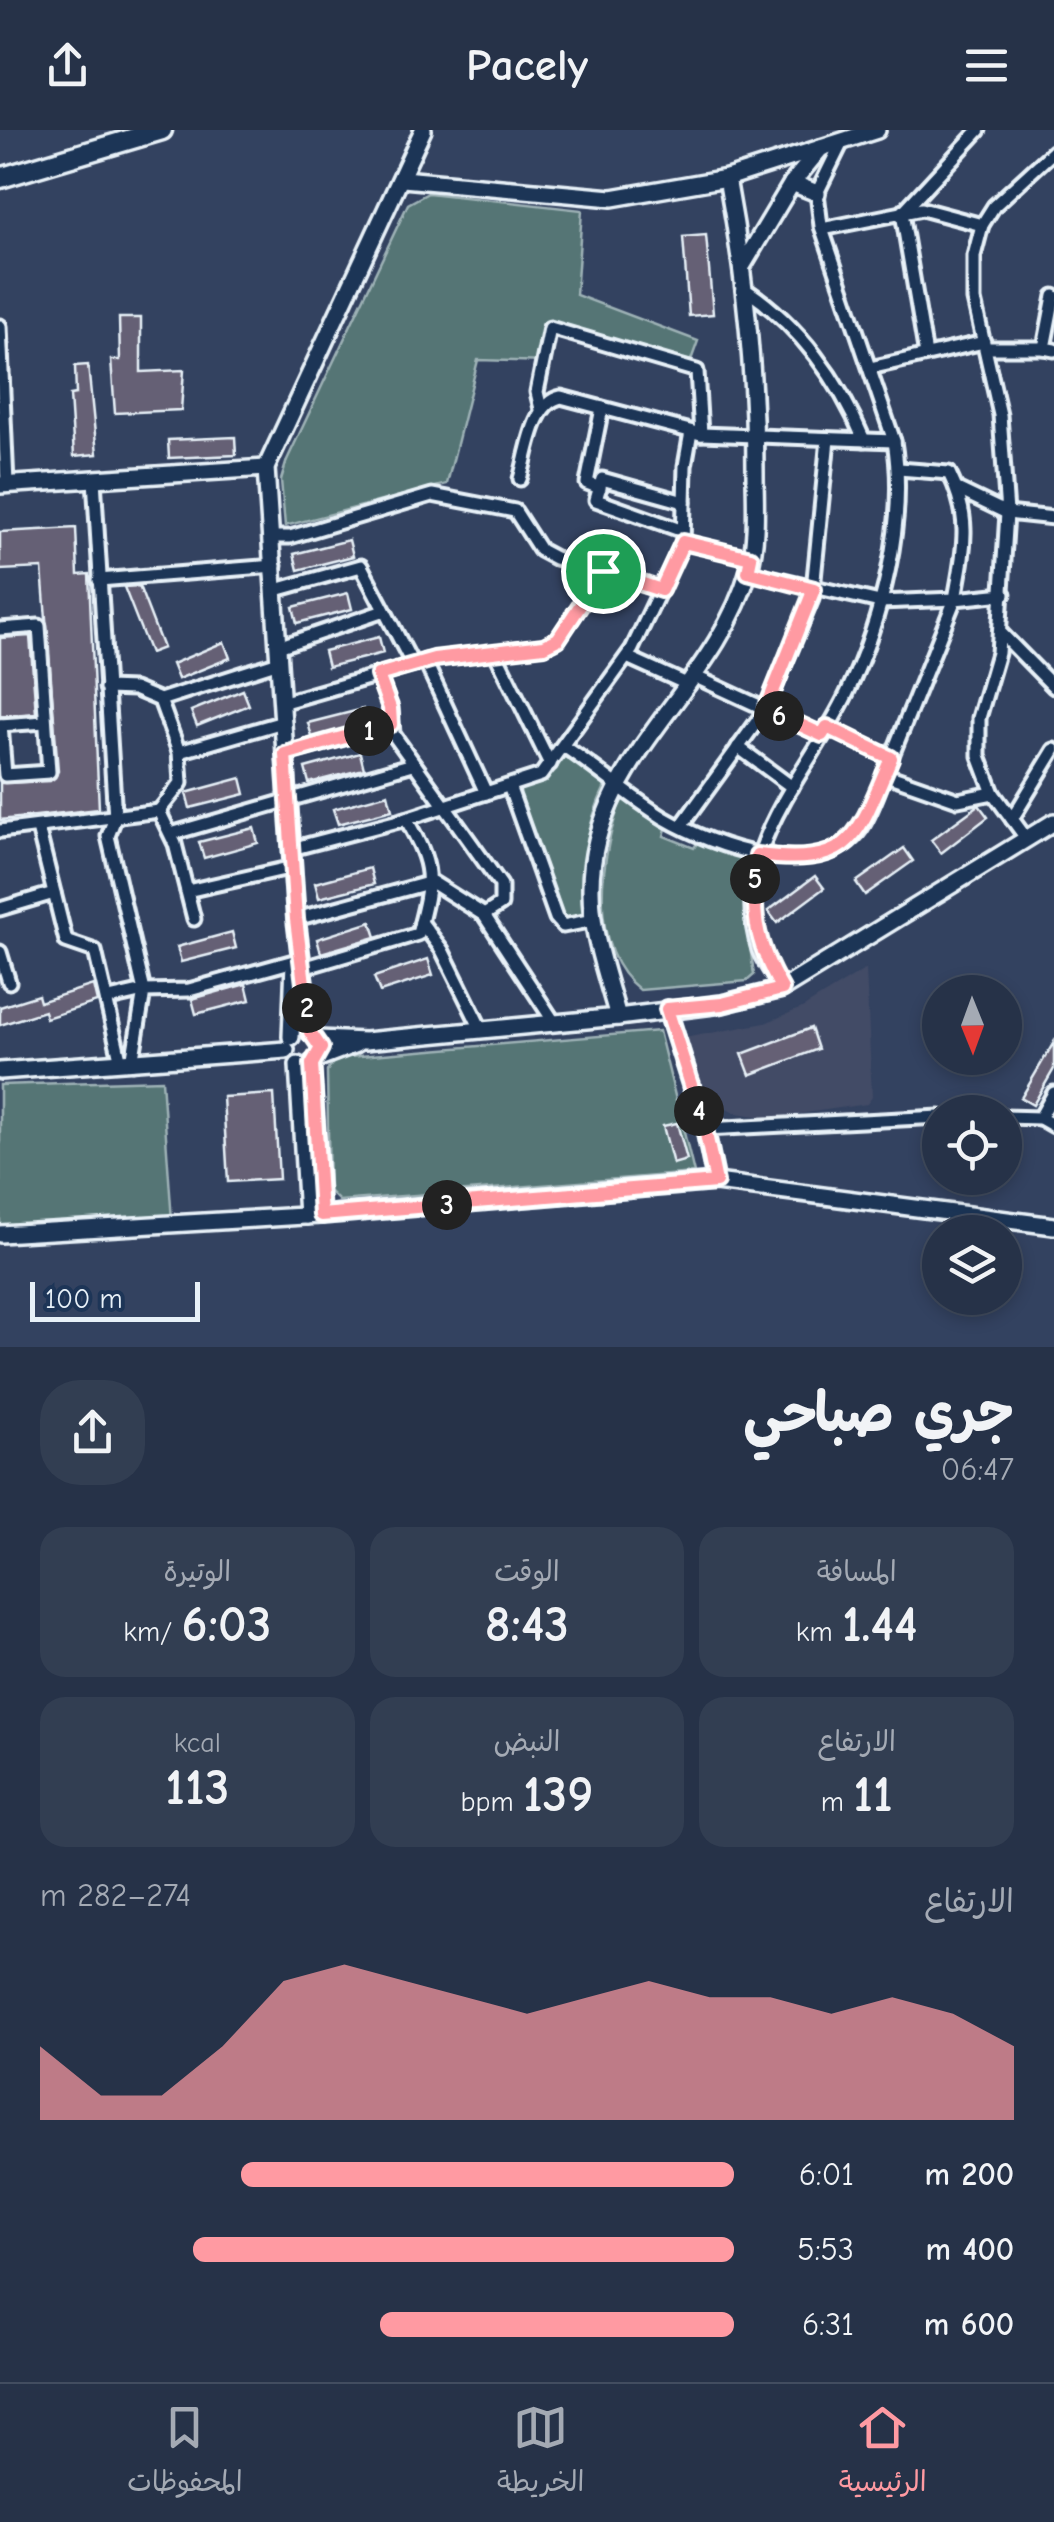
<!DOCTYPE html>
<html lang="ar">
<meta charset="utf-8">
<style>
body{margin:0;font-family:"Comic Neue","Playpen Sans Arabic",sans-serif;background:#323e52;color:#f1f3f6;direction:rtl;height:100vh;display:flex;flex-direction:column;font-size:38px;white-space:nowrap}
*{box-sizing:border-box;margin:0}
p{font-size:32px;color:#a4aab4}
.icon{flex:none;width:55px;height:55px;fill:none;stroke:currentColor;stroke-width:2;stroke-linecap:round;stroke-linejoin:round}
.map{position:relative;height:1217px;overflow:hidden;direction:ltr}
.sheet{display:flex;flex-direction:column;background:#263248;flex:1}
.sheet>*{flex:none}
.needle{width:65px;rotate:179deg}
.tools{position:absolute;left:922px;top:845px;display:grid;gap:20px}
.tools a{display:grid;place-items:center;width:100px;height:100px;border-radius:50%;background:#263248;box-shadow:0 5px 15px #0003,0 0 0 2px #424d60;font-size:50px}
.scale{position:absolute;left:30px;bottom:25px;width:170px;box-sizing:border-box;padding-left:10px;border:5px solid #e8f1f8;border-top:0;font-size:28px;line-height:35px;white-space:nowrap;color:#e8f1f8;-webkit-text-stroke:8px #1d3557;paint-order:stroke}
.pin{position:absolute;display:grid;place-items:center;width:85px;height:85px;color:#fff;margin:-42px;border:5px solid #fff;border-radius:50%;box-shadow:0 2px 10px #0007}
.km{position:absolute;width:50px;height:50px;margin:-25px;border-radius:50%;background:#222;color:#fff;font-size:28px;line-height:50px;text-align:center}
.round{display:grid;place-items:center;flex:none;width:105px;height:105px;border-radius:40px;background:#323e52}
.head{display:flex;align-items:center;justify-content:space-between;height:170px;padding:0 40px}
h1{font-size:55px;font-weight:700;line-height:75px}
.figures{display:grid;grid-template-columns:repeat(3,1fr);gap:15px;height:170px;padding:10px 40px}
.figures div{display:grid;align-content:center;border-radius:25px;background:#323e52;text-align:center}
.figures b{font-size:50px;font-weight:700}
.figures small{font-size:28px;font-weight:400}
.figures p{font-size:28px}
.chart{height:280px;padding:20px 40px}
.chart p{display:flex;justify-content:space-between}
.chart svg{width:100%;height:180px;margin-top:10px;fill:#ff9aa2;opacity:.7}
ul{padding:0 40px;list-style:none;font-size:32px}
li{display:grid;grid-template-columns:160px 120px 1fr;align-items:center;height:75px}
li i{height:25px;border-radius:12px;background:#ff9aa2}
header{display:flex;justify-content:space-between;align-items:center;height:130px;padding:0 40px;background:#263248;font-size:45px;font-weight:700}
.menu{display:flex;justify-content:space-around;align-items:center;height:140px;border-top:2px solid #424d60;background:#263248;font-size:28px;color:#a4aab4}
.menu a{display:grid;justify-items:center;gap:5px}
.menu .current{color:#ff9aa2}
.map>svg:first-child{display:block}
.built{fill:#424b66}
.green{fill:#547474;stroke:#9eb2b6;stroke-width:2.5}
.building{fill:#656075;stroke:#e8f1f8;stroke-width:2.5}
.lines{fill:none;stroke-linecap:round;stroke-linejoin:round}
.street-casing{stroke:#e8f1f8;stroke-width:19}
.secondary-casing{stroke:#e8f1f8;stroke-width:22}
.primary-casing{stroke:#e8f1f8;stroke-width:25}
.street{stroke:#1d3557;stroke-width:11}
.secondary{stroke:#1d3557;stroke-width:15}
.primary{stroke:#1d3557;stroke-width:18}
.route-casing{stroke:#fff;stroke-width:20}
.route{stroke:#ff9aa2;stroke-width:12}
</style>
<header><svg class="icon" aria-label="menu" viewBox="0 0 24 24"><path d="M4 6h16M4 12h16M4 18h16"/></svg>Pacely<svg class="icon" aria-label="share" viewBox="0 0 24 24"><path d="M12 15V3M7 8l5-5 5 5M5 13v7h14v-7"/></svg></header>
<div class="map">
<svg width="1054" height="1217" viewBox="0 0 1054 1217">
<rect width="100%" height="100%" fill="#334260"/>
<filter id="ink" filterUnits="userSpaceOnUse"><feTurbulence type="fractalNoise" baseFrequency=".01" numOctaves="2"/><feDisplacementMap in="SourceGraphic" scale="20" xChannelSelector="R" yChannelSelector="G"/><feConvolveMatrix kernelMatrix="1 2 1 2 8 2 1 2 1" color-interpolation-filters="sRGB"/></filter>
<g filter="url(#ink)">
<path class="built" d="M 866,839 L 872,967 L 867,974 L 771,988 L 736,983 L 701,964 L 684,908 L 765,893 L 802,878 Z"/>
<g class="green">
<path d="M 428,63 L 582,80 L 576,165 L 698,211 L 690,233 L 556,198 L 548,232 L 478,230 L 447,354 L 285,396 L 281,350 L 287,330 L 408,74 Z"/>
<path d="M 563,624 L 606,654 C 585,698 580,739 583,788 L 563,793 L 516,668 L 520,659 L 544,651 Z"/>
<path d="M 623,665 L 667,695 L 664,706 L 694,718 L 701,707 L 748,722 L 742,759 L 754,845 L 747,851 L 640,860 C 585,818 601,721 623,665 Z"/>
<path d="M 659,901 L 694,1043 L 339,1071 L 329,1061 L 327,941 L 336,928 Z"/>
<path d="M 162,950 L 172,1091 L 0,1101 L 0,955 Z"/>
</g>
<g class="building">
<path d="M 706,105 L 713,184 L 689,186 L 683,107 Z"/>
<path d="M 119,188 L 141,188 L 141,242 L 184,240 L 181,280 L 115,283 L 111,230 L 120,230 Z"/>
<path d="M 88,235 L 97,324 L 74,326 L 70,265 L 76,264 L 75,236 Z"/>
<path d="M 235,307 L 236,325 L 169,328 L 168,310 Z"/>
<path d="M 76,398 L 78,445 L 89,444 L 99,679 L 0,690 L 0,653 L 50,651 L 58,641 L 42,438 L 0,440 L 0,402 Z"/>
<path d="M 349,410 L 353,426 L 298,440 L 294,424 Z"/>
<path d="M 139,456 L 163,518 L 150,523 L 124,457 Z"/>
<path d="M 348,463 L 352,479 L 297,493 L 293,477 Z"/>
<path d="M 30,506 L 36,583 L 0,586 L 0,508 Z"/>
<path d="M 379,507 L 383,523 L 328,537 L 324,521 Z"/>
<path d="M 224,512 L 230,528 L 178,549 L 172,534 Z"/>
<path d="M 243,560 L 249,575 L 197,596 L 191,581 Z"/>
<path d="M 363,579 L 366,592 L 312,607 L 308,593 Z"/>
<path d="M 360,623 L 364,639 L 309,653 L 305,638 Z"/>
<path d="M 241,648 L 245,664 L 190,678 L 186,663 Z"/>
<path d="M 388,664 L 392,680 L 338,694 L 333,679 Z"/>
<path d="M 979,675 L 988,687 L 941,723 L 931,710 Z"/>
<path d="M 254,698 L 258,713 L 204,728 L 199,712 Z"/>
<path d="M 904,718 L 913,731 L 865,765 L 856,752 Z"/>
<path d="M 370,738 L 374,754 L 319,768 L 315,753 Z"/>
<path d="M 815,746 L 824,758 L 777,793 L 768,781 Z"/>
<path d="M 371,792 L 376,807 L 321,823 L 317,809 Z"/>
<path d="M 232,802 L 236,818 L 181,832 L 177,817 Z"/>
<path d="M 428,829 L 433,845 L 380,862 L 374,847 Z"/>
<path d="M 246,854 L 250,870 L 196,884 L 192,869 Z"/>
<path d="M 93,855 L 97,872 L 46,888 L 44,881 L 0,895 L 0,877 L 38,865 L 40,872 Z"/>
<path d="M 811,898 L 818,919 L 750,945 L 742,924 Z"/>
<path d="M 1054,912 L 1054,939 L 1033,975 L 1021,968 Z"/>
<path d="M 274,964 L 279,1049 L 228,1052 L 223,967 Z"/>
<path d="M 677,993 L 687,1030 L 673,1034 L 663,996 Z"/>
</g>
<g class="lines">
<defs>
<g id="street">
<path d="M 822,99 L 922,79 L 982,95"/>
<path d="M 745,159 C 799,195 839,250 864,310"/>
<path d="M 1054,166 L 1044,218 L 1054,220"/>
<path d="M 0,196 L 7,354"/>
<path d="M 986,218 L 1044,218"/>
<path d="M 926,225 L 902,83 L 979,0"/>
<path d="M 870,238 L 984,212"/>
<path d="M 541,279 L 537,262 L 550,198 L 697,241 L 701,304"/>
<path d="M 94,349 L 115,688 L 108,706 L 144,861 L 109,869"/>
<path d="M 520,349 C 528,323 532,273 561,267 L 701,304 L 894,311"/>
<path d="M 600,358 L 587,353 L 602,278"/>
<path d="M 957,359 L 1007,383 L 1054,388"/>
<path d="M 683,401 L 596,370 L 602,349 L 684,372"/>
<path d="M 273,407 L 290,407 L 432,365 L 515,381 L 540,420 L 555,428 L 661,460"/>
<path d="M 683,412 L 751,428"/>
<path d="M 748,442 L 880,472 L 955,469 C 964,419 972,389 949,343 L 899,339"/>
<path d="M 99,450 L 275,436"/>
<path d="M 276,460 L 361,436 L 413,535"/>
<path d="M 0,499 L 39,496 L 49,642 L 5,645 L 1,595"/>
<path d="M 1000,502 L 1054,557"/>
<path d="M 278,517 L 384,481"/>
<path d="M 495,522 L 550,634"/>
<path d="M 627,527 L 689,555"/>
<path d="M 425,531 L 486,663"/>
<path d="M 378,545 L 391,578 L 393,604 L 501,755 L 501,774 L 484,785"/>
<path d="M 696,547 L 822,605"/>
<path d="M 106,558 L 134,559 L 160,570 L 179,622 L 181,653 L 159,681"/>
<path d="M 160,570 L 279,532"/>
<path d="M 281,573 L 434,529 L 544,516 L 558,509 L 603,441"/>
<path d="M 0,595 L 45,592"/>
<path d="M 827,597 L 891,628 L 955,469 L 1004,464"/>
<path d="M 565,617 C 598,639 630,667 664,688 C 712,716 821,756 861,698 C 874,678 882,650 891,628"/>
<path d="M 738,617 L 792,657"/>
<path d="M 179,622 L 283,592"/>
<path d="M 285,624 L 391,595"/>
<path d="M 884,644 L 958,670 L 993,663"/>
<path d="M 509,656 L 556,788 L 563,796 L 594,790"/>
<path d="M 1012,689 L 1054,620"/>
<path d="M 682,695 L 766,579 L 812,469 L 828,309"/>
<path d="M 38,698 L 66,811 L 95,821 L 121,933"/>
<path d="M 0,701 L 159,681 L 175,714 L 194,789"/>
<path d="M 171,704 L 413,634"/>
<path d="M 1026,708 L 993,663 L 979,626 L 979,588 L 998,523 L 1007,383 L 1000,285 L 974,170 L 974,126 L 982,95 L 994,76 L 1054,21"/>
<path d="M 291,719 L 406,689 L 541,645 L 632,519 L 683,412 L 685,336 L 691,302"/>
<path d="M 187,761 L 293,737"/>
<path d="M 0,779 L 54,763"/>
<path d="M 296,789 L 432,752 L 484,785 L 554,892"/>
<path d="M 421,792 L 442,820 L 481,899"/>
<path d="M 0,822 L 9,852"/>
<path d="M 303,838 L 418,804 C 432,749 435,739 406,689"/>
<path d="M 782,859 C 775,847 764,833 759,820 C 727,720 808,645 847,563 C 882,489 907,392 894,311 L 821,96 L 817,63 L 843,10"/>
<path d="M 132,933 L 144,861 L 189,860 L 294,831"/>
<path d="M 1005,987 L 1040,988 L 1054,996"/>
<path d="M 1040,988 L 1054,963"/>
<path d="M 705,999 L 940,987"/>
</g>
<g id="secondary">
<path d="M 403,49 L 612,68 L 727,48 L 877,0"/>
<path d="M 792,53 L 817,63"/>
<path d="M 743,135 L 792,53 L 821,18"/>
<path d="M 0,355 L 266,338"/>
<path d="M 667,879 L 705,999 L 716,1052"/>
<path d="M 618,887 C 607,846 591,804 591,761 C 589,631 715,560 749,440 C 758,408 755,375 755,342 C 755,244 745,145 727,48"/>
<path d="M 310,902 L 296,789 L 266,338 L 423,0"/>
<path d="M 291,907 L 294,833"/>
<path d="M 318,909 L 365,911 L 618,887 L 722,874 L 782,859 L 1054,692"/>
<path d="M 319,928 L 356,914"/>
<path d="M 311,934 L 321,1085"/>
<path d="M 298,935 L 307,1086"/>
<path d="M 0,941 L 286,920"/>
<path d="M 0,1104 L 321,1085 L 716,1052 L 1054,1096"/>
</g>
<path id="primary" d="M 0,48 L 162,0"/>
</defs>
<use href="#street" class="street-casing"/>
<use href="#secondary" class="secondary-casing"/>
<use href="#primary" class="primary-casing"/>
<use href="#street" class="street"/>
<use href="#secondary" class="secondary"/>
<use href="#primary" class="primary"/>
</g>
</g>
<g class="lines" filter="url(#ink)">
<defs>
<path id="route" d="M 683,412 L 751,428 L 748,442 L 814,459 L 766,579 L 822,605 L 827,597 L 891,628 C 857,707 854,737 757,725 C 752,782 753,809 782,859 L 722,874 L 667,879 L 705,999 L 716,1052 L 321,1085 L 312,934 L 321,918 L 310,902 L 296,789 L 285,624 L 391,594 L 390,578 L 378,545 L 434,529 L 544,516 L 558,509 L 603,441 L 661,460 Z"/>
</defs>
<use href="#route" class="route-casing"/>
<use href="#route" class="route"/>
</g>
</svg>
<div class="tools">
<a><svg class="needle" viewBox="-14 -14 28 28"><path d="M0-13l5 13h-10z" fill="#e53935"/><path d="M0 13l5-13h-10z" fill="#a4aab4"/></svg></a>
<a><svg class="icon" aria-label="locate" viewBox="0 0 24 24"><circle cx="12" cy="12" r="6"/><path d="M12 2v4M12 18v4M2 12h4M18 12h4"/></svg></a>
<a><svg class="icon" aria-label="layers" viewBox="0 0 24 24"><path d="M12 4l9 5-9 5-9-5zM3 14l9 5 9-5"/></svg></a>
</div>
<div class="scale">100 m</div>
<div class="pin" style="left:603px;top:441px;background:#1e9e55"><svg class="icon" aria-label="arrive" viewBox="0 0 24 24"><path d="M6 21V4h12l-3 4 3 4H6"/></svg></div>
<b class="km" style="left:369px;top:601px">1</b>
<b class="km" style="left:307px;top:878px">2</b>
<b class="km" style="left:447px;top:1075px">3</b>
<b class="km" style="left:699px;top:981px">4</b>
<b class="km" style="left:755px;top:749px">5</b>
<b class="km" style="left:779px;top:586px">6</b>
</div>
<section class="sheet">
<div class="head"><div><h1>جري صباحي</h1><p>06:47</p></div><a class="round"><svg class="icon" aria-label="share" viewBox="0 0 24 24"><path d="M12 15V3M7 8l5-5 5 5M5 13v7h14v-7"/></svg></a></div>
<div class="figures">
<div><p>المسافة</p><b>1.44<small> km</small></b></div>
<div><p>الوقت</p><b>8:43</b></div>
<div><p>الوتيرة</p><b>6:03<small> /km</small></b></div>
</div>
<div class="figures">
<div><p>الارتفاع</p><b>11<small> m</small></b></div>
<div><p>النبض</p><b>139<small> bpm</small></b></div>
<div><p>kcal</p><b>113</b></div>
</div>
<div class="chart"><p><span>الارتفاع</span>274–282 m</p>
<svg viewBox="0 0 160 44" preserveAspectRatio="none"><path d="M0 44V26L10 38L20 38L30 26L40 10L50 6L60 10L70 14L80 18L90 14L100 10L110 14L120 14L130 18L140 14L150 18L160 26V44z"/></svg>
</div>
<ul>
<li><b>200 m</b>6:01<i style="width:71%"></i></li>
<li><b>400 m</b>5:53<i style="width:78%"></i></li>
<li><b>600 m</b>6:31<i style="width:51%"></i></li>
</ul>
</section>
<nav class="menu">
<a class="current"><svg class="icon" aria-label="home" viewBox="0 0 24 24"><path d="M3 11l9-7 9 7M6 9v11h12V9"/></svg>الرئيسية</a>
<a><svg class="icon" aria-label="map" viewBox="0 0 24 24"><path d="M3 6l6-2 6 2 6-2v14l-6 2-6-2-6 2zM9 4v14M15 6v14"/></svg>الخريطة</a>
<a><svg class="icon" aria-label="saved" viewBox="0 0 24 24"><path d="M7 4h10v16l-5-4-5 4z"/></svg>المحفوظات</a>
</nav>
